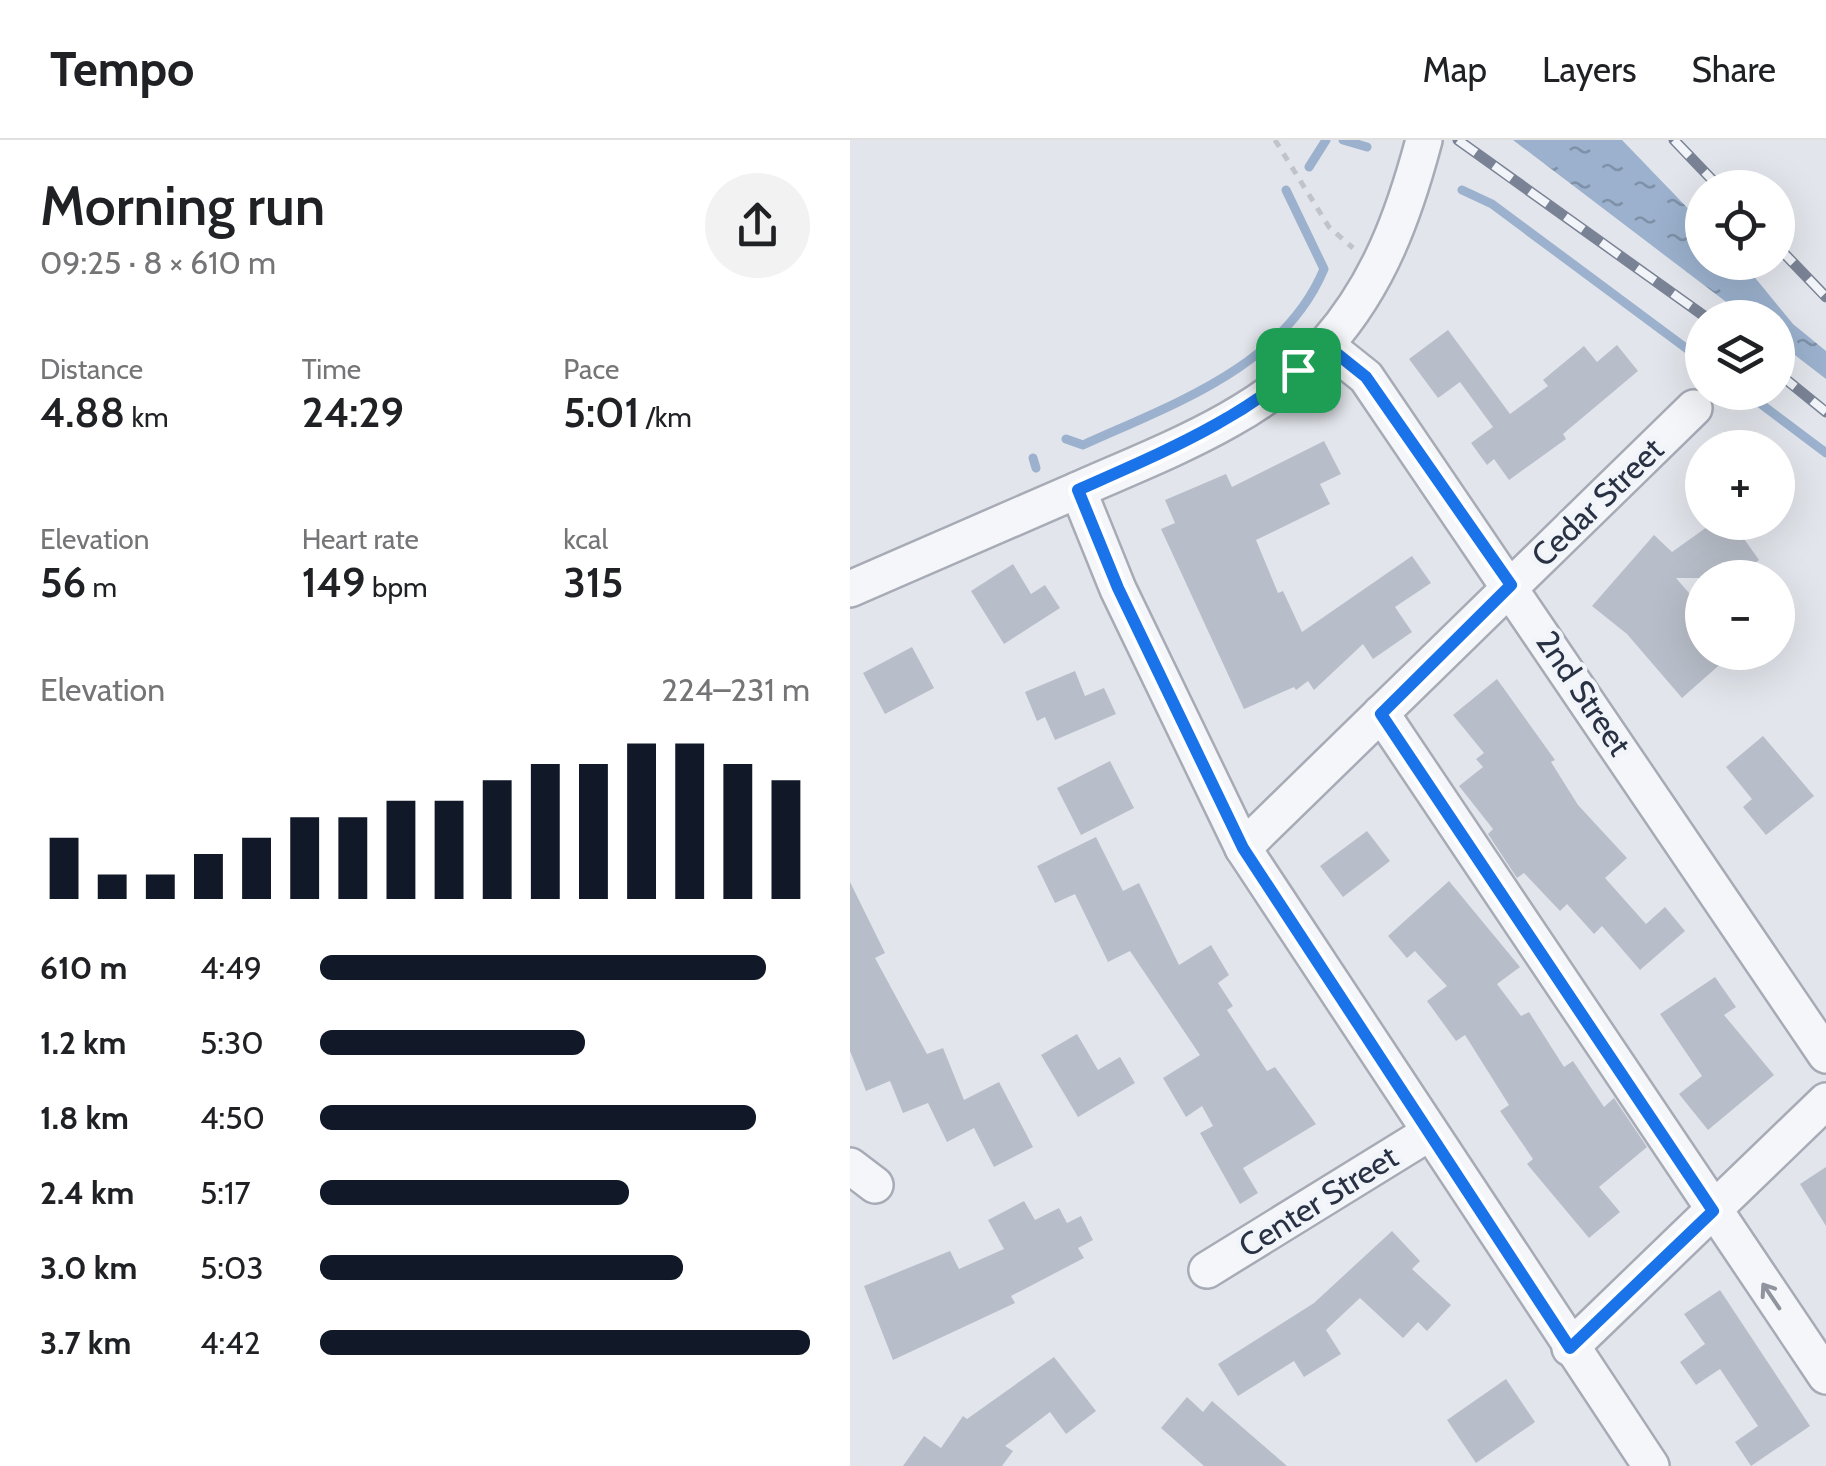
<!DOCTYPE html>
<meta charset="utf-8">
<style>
body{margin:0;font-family:Cabin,sans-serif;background:#f2f2f2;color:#202124;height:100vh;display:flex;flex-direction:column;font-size:38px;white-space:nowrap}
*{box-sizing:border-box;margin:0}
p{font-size:32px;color:#757577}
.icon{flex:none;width:55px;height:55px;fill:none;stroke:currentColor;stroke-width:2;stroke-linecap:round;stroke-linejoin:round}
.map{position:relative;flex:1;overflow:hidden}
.drawer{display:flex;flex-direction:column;background:#fff;width:850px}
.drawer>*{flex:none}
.controls{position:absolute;left:835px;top:30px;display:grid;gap:20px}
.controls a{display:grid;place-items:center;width:110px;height:110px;border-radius:50%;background:#fff;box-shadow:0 10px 40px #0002;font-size:50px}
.pin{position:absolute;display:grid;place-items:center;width:85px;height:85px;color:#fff;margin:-42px;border-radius:20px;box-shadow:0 5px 15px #0006}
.round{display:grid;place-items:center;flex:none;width:105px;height:105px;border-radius:52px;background:#f2f2f2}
.overview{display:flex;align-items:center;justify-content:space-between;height:170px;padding:0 40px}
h1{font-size:55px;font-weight:600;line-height:75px}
.metrics{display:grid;grid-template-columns:repeat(3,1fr);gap:15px;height:170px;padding:10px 40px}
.metrics div{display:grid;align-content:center}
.metrics b{font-size:42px;font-weight:600}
.metrics small{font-size:28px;font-weight:400}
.metrics p{font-size:28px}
.chart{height:280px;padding:20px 40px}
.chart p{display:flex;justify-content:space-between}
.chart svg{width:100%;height:180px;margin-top:10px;stroke:#111827;stroke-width:6}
ul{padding:0 40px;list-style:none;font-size:32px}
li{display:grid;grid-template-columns:160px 120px 1fr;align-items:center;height:75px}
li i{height:25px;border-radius:12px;background:#111827}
header{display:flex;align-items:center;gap:60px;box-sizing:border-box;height:140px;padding:0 50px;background:#fff;border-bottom:2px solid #e0e0e0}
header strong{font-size:48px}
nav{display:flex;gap:55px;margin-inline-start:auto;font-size:35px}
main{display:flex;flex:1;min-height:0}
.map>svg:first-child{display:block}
.water{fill:url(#water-ripples)}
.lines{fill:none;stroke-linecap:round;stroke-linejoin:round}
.stream{stroke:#9bb1cd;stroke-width:9}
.building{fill:#b8bec9}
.minor-casing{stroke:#a7abb6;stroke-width:40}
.path{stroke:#c0c3ca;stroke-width:5;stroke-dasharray:8 8;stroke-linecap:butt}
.minor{stroke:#f5f6f9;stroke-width:35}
.rail-casing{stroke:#7a8395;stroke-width:11}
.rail{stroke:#f1f4f8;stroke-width:8;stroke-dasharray:22;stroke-linecap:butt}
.oneway{stroke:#8f949e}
.route-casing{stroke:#fff;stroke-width:20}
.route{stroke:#1a73e8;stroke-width:12}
.labels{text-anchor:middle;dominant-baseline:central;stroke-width:9;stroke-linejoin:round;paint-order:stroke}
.street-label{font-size:32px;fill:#293144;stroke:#f1f4f8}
</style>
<header>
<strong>Tempo</strong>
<nav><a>Map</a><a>Layers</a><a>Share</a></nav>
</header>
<main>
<section class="drawer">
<div class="overview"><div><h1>Morning run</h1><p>09:25 · 8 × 610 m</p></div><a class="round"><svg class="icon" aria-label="share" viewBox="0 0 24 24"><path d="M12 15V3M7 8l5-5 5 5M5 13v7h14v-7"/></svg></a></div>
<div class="metrics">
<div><p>Distance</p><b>4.88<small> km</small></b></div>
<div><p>Time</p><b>24:29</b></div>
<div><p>Pace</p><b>5:01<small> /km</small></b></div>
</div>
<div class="metrics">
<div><p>Elevation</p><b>56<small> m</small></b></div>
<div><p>Heart rate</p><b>149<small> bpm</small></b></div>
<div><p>kcal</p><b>315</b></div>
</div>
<div class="chart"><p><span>Elevation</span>224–231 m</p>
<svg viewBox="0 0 160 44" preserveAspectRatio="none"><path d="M5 44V29M15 44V38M25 44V38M35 44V33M45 44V29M55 44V24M65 44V24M75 44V20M85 44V20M95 44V15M105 44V11M115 44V11M125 44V6M135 44V6M145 44V11M155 44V15"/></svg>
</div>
<ul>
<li><b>610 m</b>4:49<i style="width:91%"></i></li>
<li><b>1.2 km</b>5:30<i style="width:54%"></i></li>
<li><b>1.8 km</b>4:50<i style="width:89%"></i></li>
<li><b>2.4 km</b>5:17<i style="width:63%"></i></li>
<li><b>3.0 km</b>5:03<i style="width:74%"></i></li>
<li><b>3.7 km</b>4:42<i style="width:100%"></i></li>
</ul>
</section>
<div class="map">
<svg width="976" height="1326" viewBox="0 0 976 1326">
<defs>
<pattern id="water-ripples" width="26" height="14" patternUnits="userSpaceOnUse" patternTransform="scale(2.5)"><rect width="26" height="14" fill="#9bb1cd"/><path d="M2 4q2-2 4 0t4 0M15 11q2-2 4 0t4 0" fill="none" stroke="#7e91a8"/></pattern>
</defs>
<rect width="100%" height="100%" fill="#e2e5eb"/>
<path class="water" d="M 663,0 L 772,0 L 852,83 L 852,122 L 893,123 L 943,184 L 976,211 L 976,239 L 928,202 L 928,178 L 896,177 Z"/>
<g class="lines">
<g class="stream">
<path d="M 493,0 L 517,7"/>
<path d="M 459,27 L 476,0"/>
<path d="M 612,50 L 642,64 L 852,220"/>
<path d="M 895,252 L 976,313"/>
<path d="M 216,299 L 233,305 C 323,264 433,227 474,129 L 436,50"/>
<path d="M 183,318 L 186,328"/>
</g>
</g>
<g class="building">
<path d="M 598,190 L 660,274 L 698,246 L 693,240 L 734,206 L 747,222 L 767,205 L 788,231 L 713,294 L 716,299 L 659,340 L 644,319 L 637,325 L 621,303 L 643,287 L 610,242 L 588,258 L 559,219 Z"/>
<path d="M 474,301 L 491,334 L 470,344 L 480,364 L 406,400 L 428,453 L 433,451 L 452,492 L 562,416 L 581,443 L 545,467 L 562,492 L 523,519 L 513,504 L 464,550 L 458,541 L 446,550 L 444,547 L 394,569 L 311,389 L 325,383 L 315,360 L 376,334 L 382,347 Z"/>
<path d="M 864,382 L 909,382 L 892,396 L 909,420 L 886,438 L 826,438 L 852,468 L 852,512 L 884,512 L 832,558 L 777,494 L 742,466 L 804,395 L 822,412 Z"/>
<path d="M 163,424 L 181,454 L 195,445 L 210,468 L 154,504 L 121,451 Z"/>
<path d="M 62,507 L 84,548 L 35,574 L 13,533 Z"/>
<path d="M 225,531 L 235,556 L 254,548 L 266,574 L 205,600 L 195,577 L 187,581 L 175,552 Z"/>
<path d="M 647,539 L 705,620 L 701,622 L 728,665 L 777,718 L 755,738 L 796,784 L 815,767 L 835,791 L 790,830 L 752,786 L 744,794 L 717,764 L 710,771 L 674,733 L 667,738 L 638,694 L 643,689 L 609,646 L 633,627 L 626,619 L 634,613 L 603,575 Z"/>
<path d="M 913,596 L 964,656 L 916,695 L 893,667 L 902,659 L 876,627 Z"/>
<path d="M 260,621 L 284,668 L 231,695 L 207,648 Z"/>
<path d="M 517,691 L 540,721 L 493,757 L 470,726 Z"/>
<path d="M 246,697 L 273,751 L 289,743 L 329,825 L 361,805 L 379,835 L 368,843 L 383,866 L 377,870 L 417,931 L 425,927 L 466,984 L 393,1028 L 408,1053 L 390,1064 L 350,993 L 363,986 L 352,966 L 336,977 L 313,938 L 350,915 L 280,811 L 258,822 L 225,754 L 205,763 L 187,726 Z"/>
<path d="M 599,741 L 670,827 L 647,844 L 671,876 L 679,872 L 714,927 L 723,921 L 754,967 L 764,958 L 797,1007 L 749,1047 L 770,1072 L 739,1098 L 677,1024 L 683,1019 L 650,971 L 659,965 L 615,895 L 606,901 L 577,861 L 597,846 L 565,811 L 557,818 L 538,796 Z"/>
<path d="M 0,742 L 35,813 L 25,818 L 77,914 L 93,908 L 114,960 L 149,942 L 183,1007 L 144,1027 L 124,988 L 97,1002 L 78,963 L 53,973 L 40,941 L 16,951 L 0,911 Z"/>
<path d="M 865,837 L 886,867 L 874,875 L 924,935 L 858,990 L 829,954 L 852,936 L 810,874 Z"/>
<path d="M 227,894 L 248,930 L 270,917 L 285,943 L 228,977 L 191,915 Z"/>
<path d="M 976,1027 L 976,1086 L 950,1044 Z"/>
<path d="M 174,1061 L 185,1080 L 209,1068 L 217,1083 L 231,1076 L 243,1100 L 228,1108 L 234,1118 L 161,1156 L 165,1163 L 43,1220 L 14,1146 L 100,1111 L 109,1129 L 154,1109 L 138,1080 Z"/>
<path d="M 542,1091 L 570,1121 L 562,1129 L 601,1165 L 577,1191 L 568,1182 L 553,1198 L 510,1158 L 476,1190 L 491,1214 L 454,1237 L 444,1221 L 388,1256 L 368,1224 L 464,1163 Z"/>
<path d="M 870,1150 L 960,1286 L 901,1326 L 885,1302 L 908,1286 L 870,1229 L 846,1245 L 830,1222 L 855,1204 L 834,1174 Z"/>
<path d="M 204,1217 L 246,1271 L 216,1294 L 200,1272 L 155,1306 L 163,1311 L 152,1326 L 53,1326 L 74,1296 L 91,1308 L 113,1276 L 117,1279 Z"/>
<path d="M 656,1239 L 685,1282 L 626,1323 L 597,1280 Z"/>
<path d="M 337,1257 L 353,1272 L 362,1261 L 437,1326 L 354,1326 L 311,1288 Z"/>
</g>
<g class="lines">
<defs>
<g id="minor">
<path d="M 476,205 L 516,237 L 976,915"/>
<path d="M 228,350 L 268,449 L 393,708 L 801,1326"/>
<path d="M 0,449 C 77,416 153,382 230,349 C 316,311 413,276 477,203 C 529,144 554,75 574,0"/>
<path d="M 531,573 L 976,1236"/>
<path d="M 393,708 L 844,268"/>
<path d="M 0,1026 L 25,1045"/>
<path d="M 357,1130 L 579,993"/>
<path d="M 720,1208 L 976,961"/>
</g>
</defs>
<use href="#minor" class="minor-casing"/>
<path class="path" d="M 425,0 L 479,87 L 503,108"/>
<use href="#minor" class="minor"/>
<defs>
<g id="rail">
<path d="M 608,0 L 857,178"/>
<path d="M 824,0 L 870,48"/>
<path d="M 928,107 L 976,157"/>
<path d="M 928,233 L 976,272"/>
</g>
</defs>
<use href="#rail" class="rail-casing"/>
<use href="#rail" class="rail"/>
</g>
<defs><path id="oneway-shaft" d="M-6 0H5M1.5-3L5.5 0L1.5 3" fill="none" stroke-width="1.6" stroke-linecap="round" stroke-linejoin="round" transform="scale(2.5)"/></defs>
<use class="oneway" href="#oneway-shaft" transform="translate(921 1156) rotate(-124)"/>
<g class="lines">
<defs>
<path id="route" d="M 476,205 L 516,237 L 661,445 L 531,574 L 863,1071 L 720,1208 L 393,708 L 268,448 L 228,350 C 325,307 396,278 476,205 Z"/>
</defs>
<use href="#route" class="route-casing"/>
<use href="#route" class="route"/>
</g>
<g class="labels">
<g class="street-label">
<text transform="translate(747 362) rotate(-44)">Cedar Street</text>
<text transform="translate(734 553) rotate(56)">2nd Street</text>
<text transform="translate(468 1061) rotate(-32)">Center Street</text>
</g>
</g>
</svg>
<div class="controls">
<a><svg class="icon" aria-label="locate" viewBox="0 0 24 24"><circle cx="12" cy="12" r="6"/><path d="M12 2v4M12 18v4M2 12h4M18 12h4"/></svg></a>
<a><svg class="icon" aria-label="layers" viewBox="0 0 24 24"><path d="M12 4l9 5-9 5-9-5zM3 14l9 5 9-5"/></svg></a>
<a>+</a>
<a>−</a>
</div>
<div class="pin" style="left:448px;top:230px;background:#1e9e55"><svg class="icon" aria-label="arrive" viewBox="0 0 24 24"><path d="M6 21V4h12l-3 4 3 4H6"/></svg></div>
</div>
</main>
